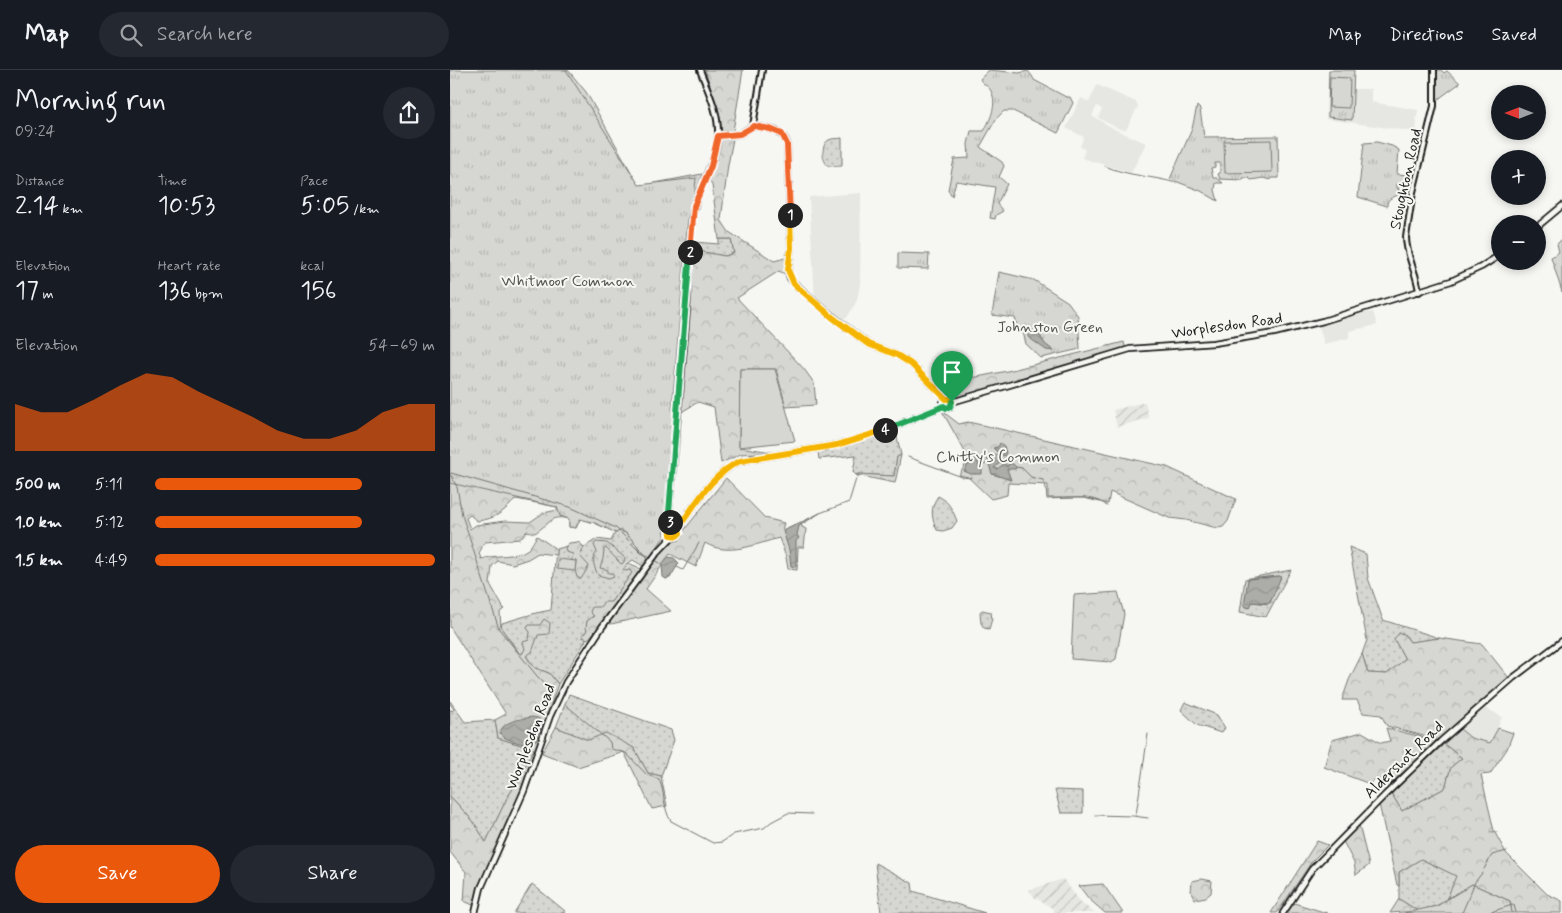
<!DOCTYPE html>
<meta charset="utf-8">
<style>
body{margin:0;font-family:Mynerve,sans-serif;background:#242831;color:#f1f3f6;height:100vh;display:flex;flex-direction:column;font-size:19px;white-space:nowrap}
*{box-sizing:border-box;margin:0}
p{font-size:16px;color:#9ea1a6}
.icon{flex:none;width:28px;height:28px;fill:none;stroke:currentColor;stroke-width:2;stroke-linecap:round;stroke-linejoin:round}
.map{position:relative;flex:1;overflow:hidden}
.drawer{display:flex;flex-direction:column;background:#171b24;width:450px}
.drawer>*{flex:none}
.needle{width:32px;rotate:270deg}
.buttons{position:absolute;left:1041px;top:15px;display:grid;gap:10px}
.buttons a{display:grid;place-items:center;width:55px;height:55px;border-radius:50%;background:#171b24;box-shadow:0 2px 8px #0003;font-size:25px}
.pin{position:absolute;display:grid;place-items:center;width:42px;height:42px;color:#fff;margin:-51px -21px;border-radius:50% 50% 50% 0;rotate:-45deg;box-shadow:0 0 5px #0007}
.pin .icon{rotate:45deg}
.km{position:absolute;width:25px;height:25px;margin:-12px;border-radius:50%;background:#222;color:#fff;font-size:14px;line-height:25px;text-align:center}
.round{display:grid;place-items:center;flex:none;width:52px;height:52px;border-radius:26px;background:#242831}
.summary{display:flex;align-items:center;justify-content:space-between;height:85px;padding:0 15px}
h1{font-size:28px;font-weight:600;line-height:38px}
.stats{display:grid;grid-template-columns:repeat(3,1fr);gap:8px;height:85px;padding:5px 15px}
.stats div{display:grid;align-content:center}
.stats b{font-size:25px;font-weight:600}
.stats small{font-size:14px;font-weight:400}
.stats p{font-size:14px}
.chart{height:140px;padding:10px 15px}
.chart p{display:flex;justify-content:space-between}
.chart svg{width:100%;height:90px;margin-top:5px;fill:#ea580c;opacity:.7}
.action{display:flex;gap:10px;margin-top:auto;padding:10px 15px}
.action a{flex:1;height:58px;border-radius:30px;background:#ea580c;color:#fff;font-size:20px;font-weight:600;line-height:58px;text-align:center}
.action a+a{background:#242831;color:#f1f3f6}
ul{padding:0 15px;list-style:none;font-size:16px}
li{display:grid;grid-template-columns:80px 60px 1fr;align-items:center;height:38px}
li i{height:12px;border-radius:6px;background:#ea580c}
header{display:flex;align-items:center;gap:30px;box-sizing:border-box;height:70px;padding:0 25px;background:#171b24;border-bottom:1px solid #363941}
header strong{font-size:24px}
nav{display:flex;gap:28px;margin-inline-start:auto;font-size:18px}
.search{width:350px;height:45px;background:#242831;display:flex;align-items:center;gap:12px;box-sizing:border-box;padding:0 18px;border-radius:28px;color:#9ea1a6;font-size:19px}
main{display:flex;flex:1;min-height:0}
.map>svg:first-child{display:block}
.built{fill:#e6e6e2}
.industrial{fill:url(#industrial-furrows)}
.grass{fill:url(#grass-dots);stroke:#797977;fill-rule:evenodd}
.forest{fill:url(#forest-crowns);stroke:#797977;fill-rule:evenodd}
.park{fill:url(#park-tufts);stroke:#797977}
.pitch{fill:#d6d6d2;stroke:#797977}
.water{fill:url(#water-waves);stroke:#727271}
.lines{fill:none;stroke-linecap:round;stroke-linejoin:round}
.stream{stroke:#727271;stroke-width:1}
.tertiary-casing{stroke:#1c1c1c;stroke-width:8}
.primary-casing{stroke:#1c1c1c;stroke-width:8}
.tertiary{stroke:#f6f6f2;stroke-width:4}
.primary{stroke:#f6f6f2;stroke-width:4.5}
.split-1-casing{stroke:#fff;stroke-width:10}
.split-2-casing{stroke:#fff;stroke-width:10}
.split-3-casing{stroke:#fff;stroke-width:10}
.split-4-casing{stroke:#fff;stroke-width:10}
.split-5-casing{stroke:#fff;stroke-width:10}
.split-1{stroke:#f5b400;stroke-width:6}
.split-2{stroke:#f0652b;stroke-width:6}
.split-3{stroke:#22a559;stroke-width:6}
.split-4{stroke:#f5b400;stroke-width:6}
.split-5{stroke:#22a559;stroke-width:6}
.labels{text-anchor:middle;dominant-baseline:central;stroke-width:4;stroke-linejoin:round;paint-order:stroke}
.street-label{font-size:16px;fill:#1c1c1c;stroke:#f6f6f2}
.park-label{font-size:16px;fill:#545453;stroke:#f6f6f2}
</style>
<header>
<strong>Map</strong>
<div class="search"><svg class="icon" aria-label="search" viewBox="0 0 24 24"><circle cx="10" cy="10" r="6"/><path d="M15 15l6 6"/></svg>Search here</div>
<nav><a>Map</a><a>Directions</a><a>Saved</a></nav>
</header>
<main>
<section class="drawer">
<div class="summary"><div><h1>Morning run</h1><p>09:24</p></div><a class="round"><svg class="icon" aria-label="share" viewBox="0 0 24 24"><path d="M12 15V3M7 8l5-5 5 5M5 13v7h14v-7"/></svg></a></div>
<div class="stats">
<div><p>Distance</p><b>2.14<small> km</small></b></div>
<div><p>Time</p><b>10:53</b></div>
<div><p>Pace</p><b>5:05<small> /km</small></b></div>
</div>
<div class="stats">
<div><p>Elevation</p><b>17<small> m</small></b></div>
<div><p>Heart rate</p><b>136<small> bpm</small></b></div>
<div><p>kcal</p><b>156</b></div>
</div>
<div class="chart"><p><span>Elevation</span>54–69 m</p>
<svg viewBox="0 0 160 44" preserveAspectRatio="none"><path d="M0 44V21L10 25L20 25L30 19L40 12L50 6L60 8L70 15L80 21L90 27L100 34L110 38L120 38L130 34L140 25L150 21L160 21V44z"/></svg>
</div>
<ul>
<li><b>500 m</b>5:11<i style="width:74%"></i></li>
<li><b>1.0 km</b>5:12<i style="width:74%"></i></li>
<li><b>1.5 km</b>4:49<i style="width:100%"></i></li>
</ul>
<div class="action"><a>Save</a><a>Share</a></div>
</section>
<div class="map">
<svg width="1112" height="843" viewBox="0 0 1112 843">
<defs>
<pattern id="industrial-furrows" width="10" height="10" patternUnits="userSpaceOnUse" patternTransform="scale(1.25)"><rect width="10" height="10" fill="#e6e6e2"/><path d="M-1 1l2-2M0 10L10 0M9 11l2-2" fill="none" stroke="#c5c5c1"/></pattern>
<pattern id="grass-dots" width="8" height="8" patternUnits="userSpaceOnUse" patternTransform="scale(1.25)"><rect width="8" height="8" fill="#d6d6d2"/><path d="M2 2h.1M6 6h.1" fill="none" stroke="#b7b7b4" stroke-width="1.8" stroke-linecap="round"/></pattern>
<pattern id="forest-crowns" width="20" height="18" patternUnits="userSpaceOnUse" patternTransform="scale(1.25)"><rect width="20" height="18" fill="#d6d6d2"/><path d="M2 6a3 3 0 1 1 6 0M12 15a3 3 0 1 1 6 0" fill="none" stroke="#b7b7b4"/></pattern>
<pattern id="park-tufts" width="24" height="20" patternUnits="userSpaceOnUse" patternTransform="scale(1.25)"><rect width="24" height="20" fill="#d6d6d2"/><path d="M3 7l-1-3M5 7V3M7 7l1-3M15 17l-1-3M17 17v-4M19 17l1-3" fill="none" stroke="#b7b7b4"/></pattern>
<pattern id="water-waves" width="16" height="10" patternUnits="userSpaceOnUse" patternTransform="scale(1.25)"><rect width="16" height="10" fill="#acaca9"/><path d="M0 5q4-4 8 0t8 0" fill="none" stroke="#939391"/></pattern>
</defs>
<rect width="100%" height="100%" fill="#f6f6f2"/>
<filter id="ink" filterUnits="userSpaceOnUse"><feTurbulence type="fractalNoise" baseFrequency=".02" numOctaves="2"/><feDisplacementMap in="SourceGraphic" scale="10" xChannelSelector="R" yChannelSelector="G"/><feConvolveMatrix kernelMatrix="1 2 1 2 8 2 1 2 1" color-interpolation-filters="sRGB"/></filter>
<g filter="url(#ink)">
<g class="built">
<path d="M 878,0 L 904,0 L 903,19 L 921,19 L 921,32 L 968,40 L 966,50 L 967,51 L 966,62 L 876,49 Z"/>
<path d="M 647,15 L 686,32 L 688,36 L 676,60 L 670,59 L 648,48 L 652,39 L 647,36 L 642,46 L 668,61 L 696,73 L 681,103 L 632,88 L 635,80 L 630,76 L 634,67 L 616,58 L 631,28 L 639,32 Z"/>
<path d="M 411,123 L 410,214 L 408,225 L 406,232 L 398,246 L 395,249 L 389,249 L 365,230 L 359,127 Z"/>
<path d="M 923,242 L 927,255 L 899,261 L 899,268 L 874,274 L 869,256 L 908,244 Z"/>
<path d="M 1034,637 L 1052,647 L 1041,673 L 1021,668 L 1011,660 Z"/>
</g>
<g class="industrial">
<path d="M 695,332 L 699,348 L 667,357 L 663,340 Z"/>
<path d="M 613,809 L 630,831 L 644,843 L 605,843 L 602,838 L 584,827 L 579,820 Z"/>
</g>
<g class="grass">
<path d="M 392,68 L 392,96 C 388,96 383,97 379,96 C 371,92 371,73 379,70 C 382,68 388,69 392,68 Z"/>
<path d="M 269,169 L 281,169 L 284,183 L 275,186 L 242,180 L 244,172 L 269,174 Z"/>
<path d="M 445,358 L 451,385 L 447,387 L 444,406 L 408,404 L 406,405 L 403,402 L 406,385 L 369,389 L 368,382 L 407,373 Z"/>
<path d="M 488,426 C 499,431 503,441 507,451 L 502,458 L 493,461 L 487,460 C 481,448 480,437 488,426 Z"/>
<path d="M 170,460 L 177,464 L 199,489 L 193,496 L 183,490 L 178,493 L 182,503 L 161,532 L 150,537 L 144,545 L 137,551 L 137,560 L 132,566 L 136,569 L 135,572 L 108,614 L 99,603 L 85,598 L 76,586 L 69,583 L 51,558 L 52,553 L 86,543 L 101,540 L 106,479 C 115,478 119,473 128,472 L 134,477 L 147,469 L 161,471 L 165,463 Z"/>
<path d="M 899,477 L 916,484 L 918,508 L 933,550 L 989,568 L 960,572 L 954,564 L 944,569 L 955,589 L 937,604 L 917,603 L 912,584 L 917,570 Z"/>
<path d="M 841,500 L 816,547 L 790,542 L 795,509 ZM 830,506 L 818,534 L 802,532 L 798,509 Z"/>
<path d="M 532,540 L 541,542 L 542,549 L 539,559 L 534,558 L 531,553 L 530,542 Z"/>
<path d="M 119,624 L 221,660 L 224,670 L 211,706 L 198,703 L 184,678 L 138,670 L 106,657 Z"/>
<path d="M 0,631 L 15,652 L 45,650 L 48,668 L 85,679 L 66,714 L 57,728 L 36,773 L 23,751 L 0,726 L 0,639 L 2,641 L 4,639 L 0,634 Z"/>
<path d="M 735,632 L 767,645 L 775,658 L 771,663 L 747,655 L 731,640 Z"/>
<path d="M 994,674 L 1012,688 L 1001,697 L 995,718 L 952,741 L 941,723 Z"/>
<path d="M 605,720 L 633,721 L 633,743 L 611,743 Z"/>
<path d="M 971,789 L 1007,806 C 995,834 997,833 968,841 L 949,829 L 949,802 Z"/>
<path d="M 425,793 L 462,813 L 463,821 L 535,843 L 431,843 Z"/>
<path d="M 82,814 L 115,841 L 115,843 L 64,843 Z"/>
</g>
<g class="forest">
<path d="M 66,0 L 118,0 L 136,22 L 189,116 L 252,104 L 237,154 L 199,489 L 177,464 L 171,460 L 166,463 L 145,453 L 130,449 L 126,458 L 119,457 L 119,449 C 102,444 99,454 85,463 L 77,461 L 70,469 L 35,472 L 29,483 L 31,489 C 45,484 67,488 78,479 C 81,477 84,470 87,466 L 106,479 L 106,485 L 88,483 L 78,489 L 63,494 L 48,491 L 42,496 L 40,514 L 54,539 L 50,542 L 51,558 L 69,583 L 72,584 L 75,579 L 73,572 L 79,570 L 80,562 L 77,558 L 79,555 L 90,555 L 94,549 L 100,553 L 99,564 L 88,565 L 82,582 L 76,586 L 85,598 L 99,603 L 108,614 L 66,734 L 44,783 L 23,835 L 14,831 L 16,802 L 0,782 L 0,726 L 23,751 L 36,772 L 57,728 L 66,714 L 84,679 L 48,668 L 45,650 L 56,644 L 0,557 L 0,370 ZM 66,429 L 107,437 L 108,440 L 93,443 L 80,452 L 55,451 L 26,455 L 20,459 L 16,448 L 20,445 L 27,451 C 46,449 53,442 66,429 Z"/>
<path d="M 255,0 L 293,0 L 283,61 L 271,61 L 264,27 Z"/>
<path d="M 271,69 L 283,69 L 278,95 L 271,150 L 279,162 L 324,191 L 335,188 L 335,204 L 329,201 L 287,228 L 354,299 L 364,313 L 366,335 L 336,337 L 326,299 L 290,299 L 289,377 L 322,382 L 291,384 L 271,393 L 264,337 L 248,332 L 230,343 L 242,180 L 275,186 L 284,183 L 281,169 L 269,169 L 262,115 L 259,111 Z"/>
<path d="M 674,272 L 675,276 L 673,279 L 586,306 L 509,327 L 499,326 L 481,311 L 527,307 L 562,300 Z"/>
<path d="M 492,341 L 509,354 L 518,352 L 541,357 L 717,397 L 786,429 L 778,451 L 773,457 L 767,458 L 736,450 L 719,448 L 660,422 L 658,434 L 634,428 L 598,428 L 598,415 L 558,413 L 557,425 L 541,429 L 518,407 L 509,405 L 519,389 Z"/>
<path d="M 451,385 L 445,413 L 406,405 L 408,404 L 444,406 L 447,387 Z"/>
<path d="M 276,408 L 315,448 L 334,453 L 332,460 L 351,452 L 352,457 L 356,459 L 354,477 L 348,477 L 347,500 L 338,499 L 336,487 L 329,468 C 306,474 278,487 255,473 L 246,497 L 220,484 L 196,519 L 221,541 L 161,554 L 158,553 C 180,522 200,485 233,466 L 235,459 Z"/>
<path d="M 128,472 L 134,477 L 130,486 L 139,496 L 131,509 L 127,507 L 125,501 L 126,491 L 121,491 L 123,484 L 116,482 L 115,478 L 119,473 Z"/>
<path d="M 146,472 L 157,473 L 174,487 L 175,490 L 172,494 L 170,493 L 156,478 L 154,479 L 153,489 L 150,498 L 158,500 L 158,503 L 162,503 L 164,506 L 159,508 L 148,505 C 144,497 141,489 147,482 L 144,475 Z"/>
<path d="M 178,493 L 188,497 L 191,501 L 156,549 L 138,569 L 132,567 L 137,560 L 136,558 L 137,551 L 144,546 L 140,542 L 142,537 L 150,537 L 154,532 L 161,532 L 182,503 L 180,500 L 176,501 L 173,500 Z"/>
<path d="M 668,522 L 674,544 L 666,589 L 661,592 L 621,589 L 624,525 Z"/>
<path d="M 949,563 L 954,564 L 960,572 L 989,568 L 1032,574 L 1059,608 L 988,670 L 937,656 L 931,645 L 913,643 L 907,630 L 892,630 L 899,610 L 912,584 L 918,603 L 937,604 L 955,589 L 944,569 Z"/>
<path d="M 106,657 L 138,670 L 156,663 L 184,678 L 198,703 L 211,706 L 217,736 L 202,739 L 174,682 L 128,697 L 92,683 Z"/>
<path d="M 936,658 L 987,671 L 940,714 L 926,708 L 920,714 L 874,697 L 882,670 L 912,662 L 931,673 L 940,671 Z"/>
<path d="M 1048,658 L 1063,663 L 1057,679 L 1040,704 L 1031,705 L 1044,761 L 1056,783 L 1097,824 L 1112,831 L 1112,843 L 1062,843 L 1060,831 L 1022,814 L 997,829 L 1006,806 L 971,789 L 949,802 L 949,816 L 947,815 L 929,734 L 941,723 L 952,741 L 995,718 L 1001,697 L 1012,688 L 994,674 L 1010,659 L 1021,668 L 1040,673 Z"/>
<path d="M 909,755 L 919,795 L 906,805 L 904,793 L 893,771 Z"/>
<path d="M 867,771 L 878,775 L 863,790 L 827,843 L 821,843 Z"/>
<path d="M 752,809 L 762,811 L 761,823 L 756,827 L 745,829 L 741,821 L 742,811 Z"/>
<path d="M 653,814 L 673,843 L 655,843 L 639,829 L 629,816 Z"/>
<path d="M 949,829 L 968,841 L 940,843 Z"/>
<path d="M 844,833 L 877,843 L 837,843 Z"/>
</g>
<g class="park">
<path d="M 0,0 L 116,0 L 189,115 L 246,108 L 214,467 L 199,489 L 177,464 L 171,460 L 166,463 L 145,453 L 130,449 L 126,458 L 119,457 L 119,449 L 110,446 L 107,437 L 0,413 Z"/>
<path d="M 539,0 L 569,3 L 578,1 L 582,6 L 584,10 L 616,27 L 620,27 L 623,33 L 608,63 L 563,41 L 554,41 L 546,49 L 530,77 L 552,92 L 554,96 L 549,107 L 557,114 L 547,134 L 553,141 L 546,145 L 545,149 L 540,148 L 545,117 L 506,111 L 502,126 L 498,120 L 504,89 L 519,88 L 518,74 L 521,61 L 534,61 C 540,50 548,34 541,21 C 539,16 533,15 530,9 Z"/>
<path d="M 879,0 L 904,0 L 902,50 L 878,47 Z"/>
<path d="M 986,0 L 991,0 L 994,3 L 997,1 L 1010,13 L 987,30 Z"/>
<path d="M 747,36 L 750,39 L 754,67 L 828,66 L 829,108 L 821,108 L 820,110 L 813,108 L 801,110 L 799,108 L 793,108 L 793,110 L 770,109 L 768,104 L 770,103 L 770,93 L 765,93 L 765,97 L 761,98 L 763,108 L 767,108 L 773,113 L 766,113 L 765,120 L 768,131 L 751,121 L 720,109 L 742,59 Z"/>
<path d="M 927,72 L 942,76 L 949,80 L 947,104 L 957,105 L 955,115 L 947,114 L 947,118 L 949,118 L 948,125 C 942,128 937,128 937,136 L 908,127 L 914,73 Z"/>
<path d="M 1112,169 L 1112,222 L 1101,187 L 1109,182 L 1107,174 Z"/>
<path d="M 448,183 L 479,184 L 478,199 L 448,198 Z"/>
<path d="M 549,202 L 584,210 L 618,232 L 628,246 L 630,279 L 591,288 L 576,274 L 573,262 L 569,262 L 565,248 L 542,245 Z"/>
<path d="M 1022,814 L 1060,831 L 1062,843 L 954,843 L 987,836 Z"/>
</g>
<g class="pitch">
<path d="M 880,7 L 900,8 L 899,38 L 879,37 Z"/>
<path d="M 821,70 L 822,102 L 775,103 L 774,71 Z"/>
<path d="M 290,299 L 325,299 L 345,371 L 289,377 Z"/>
<path d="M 108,489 L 126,491 L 125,501 L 107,499 Z"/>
</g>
<g class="water">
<path d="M 583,260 L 588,262 L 595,274 L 604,281 L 596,280 L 578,267 L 578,263 Z"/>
<path d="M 550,373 L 554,376 L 556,383 L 554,386 L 550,384 L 551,392 L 544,398 L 547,399 L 555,393 L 557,397 L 559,393 L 563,394 L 566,397 L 565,399 L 557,399 L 561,410 L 542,404 L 537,388 L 549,384 L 543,378 L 548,377 Z"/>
<path d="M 527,386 L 529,398 L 532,398 L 532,404 L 521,404 L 514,401 L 521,389 L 523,393 Z"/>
<path d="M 370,443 L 349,456 L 347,465 L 349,468 L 346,471 L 346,497 L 341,496 L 339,480 L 333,461 Z"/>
<path d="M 218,487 L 224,488 L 229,493 L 220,508 L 216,509 L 213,507 L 212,494 Z"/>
<path d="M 829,506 L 831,507 L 820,533 L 802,532 L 800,538 L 794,536 L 798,509 Z"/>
<path d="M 82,647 L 88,648 L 91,652 C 90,672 83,678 63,671 C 58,669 53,668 50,663 C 52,651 71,649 82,647 Z"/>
</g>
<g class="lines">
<g class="stream">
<path d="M 655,96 C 677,106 703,106 726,113"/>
<path d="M 244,187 L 244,179"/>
<path d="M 222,340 L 236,170"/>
<path d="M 458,387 L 512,407 L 521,408 L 521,406"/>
<path d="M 529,397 L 538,393"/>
<path d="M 566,397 L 572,398 L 581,407 L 593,410 L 596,418 L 597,429 L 620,428"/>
<path d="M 1,403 L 120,437 L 166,458 L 191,483 L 201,487"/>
<path d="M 0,404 L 7,417 L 12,445 L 49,559 L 87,606 L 105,624"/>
<path d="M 408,407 L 408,406"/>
<path d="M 621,428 C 634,427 648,428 657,436"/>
<path d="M 370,443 L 399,432 L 406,409"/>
<path d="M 204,490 L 212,494"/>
<path d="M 227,497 L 233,500 L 249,473"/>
<path d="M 116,635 L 160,672 L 161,679 L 176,683 L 197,705 L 209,709 C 215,722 213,739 221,751 L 263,773 L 272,772 L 284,764 L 314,758 L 321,752 L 338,743 L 362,744"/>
<path d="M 645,745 L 682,746"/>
<path d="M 686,745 L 698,664"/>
<path d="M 683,746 L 698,748"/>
<path d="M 1040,762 L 1047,762"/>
<path d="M 1034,799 L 1042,785 L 1057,781"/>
<path d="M 1012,843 L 1025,812 L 1032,803"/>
<path d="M 1038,843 L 1062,835 L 1064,835 L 1066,843"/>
</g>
<defs>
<g id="tertiary">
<path d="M 303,56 C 317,58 332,59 337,73 L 341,178 L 338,200 L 340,208 L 344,213 L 377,242 L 418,274 L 447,285 L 461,294 L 496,329"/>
<path d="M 303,56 L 312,0"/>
<path d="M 268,66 L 290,64 L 303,56"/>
<path d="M 969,222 C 967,203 956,186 956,167 L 963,122 L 984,36 L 984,0"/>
<path d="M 222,459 L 219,442 C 225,374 232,306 237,238 C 239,208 238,178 242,148 C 246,119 266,95 268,65 C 269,42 258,21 250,0"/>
</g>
<g id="primary">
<path d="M 1088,156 L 1112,136"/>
<path d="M 502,332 L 680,279 L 764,273 L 824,263 L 873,251 L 1001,211 L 1031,197 L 1050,185"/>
<path d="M 494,336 L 493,332 L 496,329 L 499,329 L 502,332"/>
<path d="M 494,336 L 496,338 L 500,337 L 502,332"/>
<path d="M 228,458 C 246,434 262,404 290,391 L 387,375 L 430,362 L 494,336"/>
<path d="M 223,466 L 221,462 L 222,459 L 228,458"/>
<path d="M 223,466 L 227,467 L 230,464 L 228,458"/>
<path d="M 25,843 L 31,818 L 74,721 L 100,646 L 116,612 L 152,557 L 207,483 L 223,466"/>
<path d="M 833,843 L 862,799 L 936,724 L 991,671 L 1063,608 L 1112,571"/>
</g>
</defs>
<use href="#tertiary" class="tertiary-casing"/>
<use href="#primary" class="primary-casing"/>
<use href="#tertiary" class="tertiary"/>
<use href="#primary" class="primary"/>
</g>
</g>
<g class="lines" filter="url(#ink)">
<defs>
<path id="split-1" d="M 340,145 L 341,178 L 338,200 L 344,214 L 382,247 L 418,274 L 447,285 L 461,294 L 496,329 L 499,329 L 502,332"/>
<path id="split-2" d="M 240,182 L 244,136 L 261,96 L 268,66 L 290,64 L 304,56 L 320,59 L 332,64 L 337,74 L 340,145"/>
<path id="split-3" d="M 220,452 L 219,442 L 240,182"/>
<path id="split-4" d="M 220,452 L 221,465 L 227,466 L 230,463 L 228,458 C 246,434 262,404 290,391 L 387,375 L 435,360"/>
<path id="split-5" d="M 435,360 L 494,336 L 496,338 L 500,337 L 502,332"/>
</defs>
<use href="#split-1" class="split-1-casing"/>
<use href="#split-2" class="split-2-casing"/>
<use href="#split-3" class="split-3-casing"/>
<use href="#split-4" class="split-4-casing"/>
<use href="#split-5" class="split-5-casing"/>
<use href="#split-1" class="split-1"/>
<use href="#split-2" class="split-2"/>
<use href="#split-3" class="split-3"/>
<use href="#split-4" class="split-4"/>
<use href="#split-5" class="split-5"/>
</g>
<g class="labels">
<g class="street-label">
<text transform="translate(956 109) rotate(-78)">Stoughton Road</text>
<text transform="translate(777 256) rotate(-8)">Worplesdon Road</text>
<text transform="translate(81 667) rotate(-69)">Worplesdon Road</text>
<text transform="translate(954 690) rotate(-44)">Aldershot Road</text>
</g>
<g class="park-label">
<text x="118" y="211">Whitmoor Common</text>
<text x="600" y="257">Johnston Green</text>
<text x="548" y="387">Chitty's Common</text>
</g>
</g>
</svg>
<div class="buttons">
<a><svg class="needle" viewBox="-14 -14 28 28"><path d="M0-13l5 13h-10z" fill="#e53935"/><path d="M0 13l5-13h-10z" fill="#9ea1a6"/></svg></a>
<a>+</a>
<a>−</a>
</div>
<div class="pin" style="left:502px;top:332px;background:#1e9e55"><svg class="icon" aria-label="arrive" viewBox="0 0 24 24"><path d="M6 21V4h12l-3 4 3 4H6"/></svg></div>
<b class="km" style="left:340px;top:145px">1</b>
<b class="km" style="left:240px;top:182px">2</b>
<b class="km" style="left:220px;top:452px">3</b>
<b class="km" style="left:435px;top:360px">4</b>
</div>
</main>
